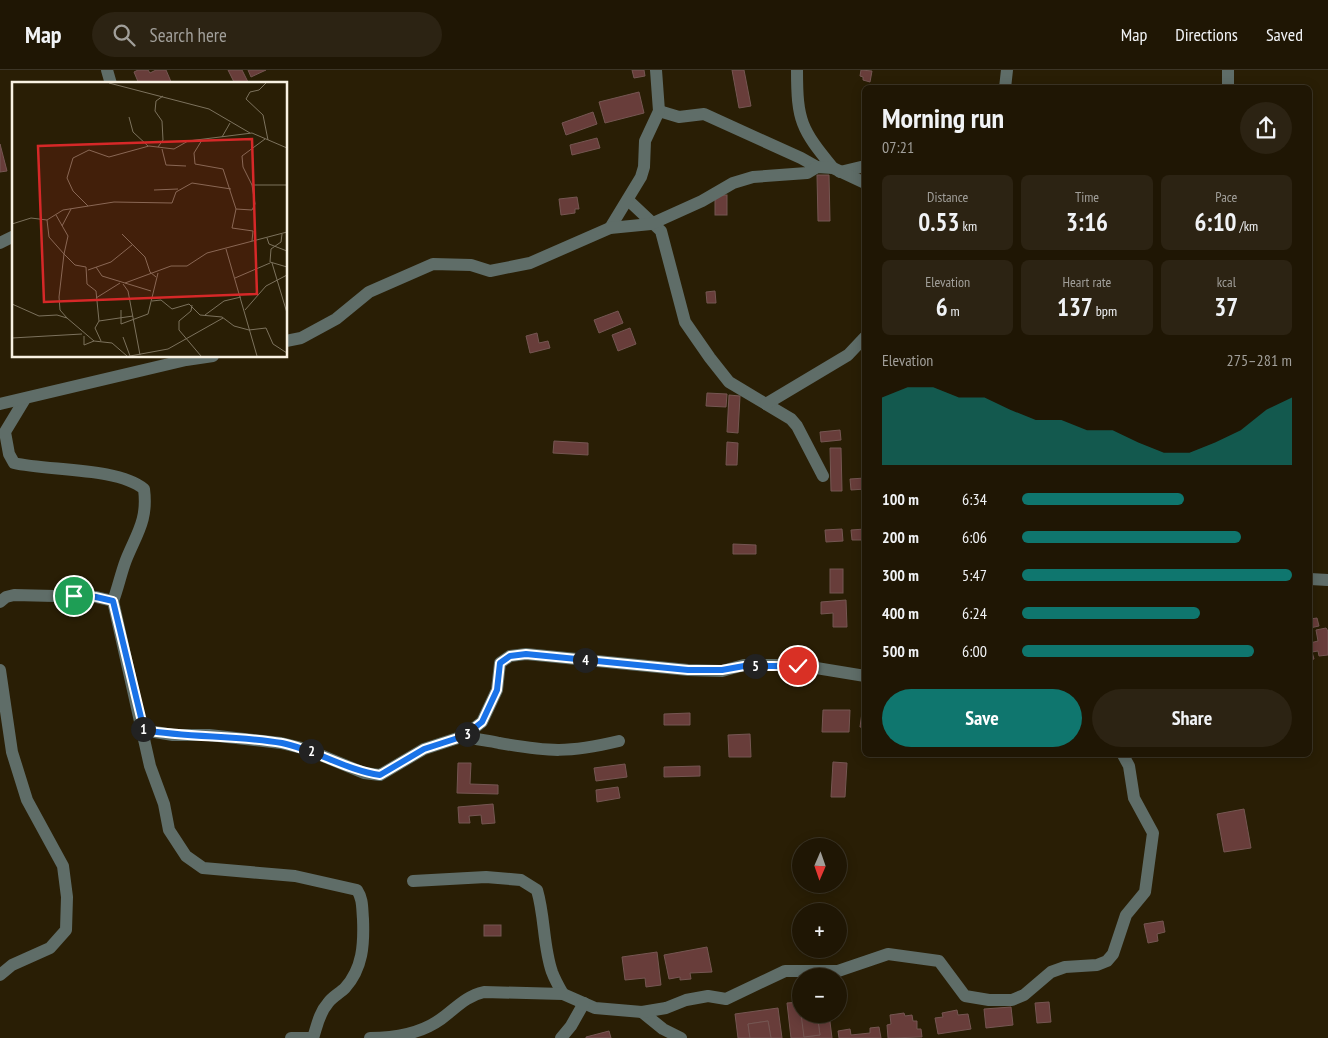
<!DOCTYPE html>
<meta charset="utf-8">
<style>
body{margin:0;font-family:"PT Sans Narrow",sans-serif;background:#2c2313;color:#f1f3f6;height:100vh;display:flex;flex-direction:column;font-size:19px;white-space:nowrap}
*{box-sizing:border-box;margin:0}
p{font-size:16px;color:#a19f9a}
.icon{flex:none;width:28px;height:28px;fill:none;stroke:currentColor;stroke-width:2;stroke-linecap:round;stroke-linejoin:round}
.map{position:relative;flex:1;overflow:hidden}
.side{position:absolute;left:862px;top:15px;width:450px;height:672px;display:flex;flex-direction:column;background:#1f1604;border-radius:8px;box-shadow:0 2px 12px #0003,0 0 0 1px #3c3526}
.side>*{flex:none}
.needle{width:32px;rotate:182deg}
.fabs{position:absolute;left:792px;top:768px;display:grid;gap:10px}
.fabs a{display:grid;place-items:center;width:55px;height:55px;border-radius:50%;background:#1f1604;box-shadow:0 2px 12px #0003,0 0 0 1px #3c3526;font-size:25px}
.pin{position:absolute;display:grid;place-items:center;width:42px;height:42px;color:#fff;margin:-21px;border:2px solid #fff;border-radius:50%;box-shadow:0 1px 5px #0007}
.km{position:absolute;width:25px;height:25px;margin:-12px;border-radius:50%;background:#222;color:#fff;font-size:14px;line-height:25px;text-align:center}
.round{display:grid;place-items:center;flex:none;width:52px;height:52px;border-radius:26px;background:#2c2313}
.head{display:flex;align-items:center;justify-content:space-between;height:85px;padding:0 20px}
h1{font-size:28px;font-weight:800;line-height:38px}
.stats{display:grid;grid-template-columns:repeat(3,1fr);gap:8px;height:85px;padding:5px 20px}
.stats div{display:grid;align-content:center;border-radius:8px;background:#2c2313;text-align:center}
.stats b{font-size:25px;font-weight:800}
.stats small{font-size:14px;font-weight:400}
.stats p{font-size:14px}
.chart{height:140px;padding:10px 20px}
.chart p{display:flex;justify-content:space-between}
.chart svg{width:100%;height:90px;margin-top:5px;fill:#0f766e;opacity:.7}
.action{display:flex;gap:10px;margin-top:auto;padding:10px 20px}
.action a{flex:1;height:58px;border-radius:30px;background:#0f766e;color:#fff;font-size:20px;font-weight:800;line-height:58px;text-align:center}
.action a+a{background:#2c2313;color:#f1f3f6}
ul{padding:0 20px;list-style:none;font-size:16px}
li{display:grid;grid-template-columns:80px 60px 1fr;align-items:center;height:38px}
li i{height:12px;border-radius:6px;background:#0f766e}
header{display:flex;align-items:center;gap:30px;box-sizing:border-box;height:70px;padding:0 25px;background:#1f1604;border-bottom:1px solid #3c3526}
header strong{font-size:24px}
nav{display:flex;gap:28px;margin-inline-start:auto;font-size:18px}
.search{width:350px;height:45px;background:#2c2313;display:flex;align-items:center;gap:12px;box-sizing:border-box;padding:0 18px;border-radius:28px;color:#a19f9a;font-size:19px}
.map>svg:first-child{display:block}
.building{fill:#683d3a;stroke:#755652}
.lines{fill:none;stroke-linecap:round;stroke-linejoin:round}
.minor{stroke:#5f6d68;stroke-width:12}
.route-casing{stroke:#fff;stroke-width:10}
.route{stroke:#1a73e8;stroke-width:6}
.inset-road{fill:none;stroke:#7c725d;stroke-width:1}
.view{fill:#d62828;fill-opacity:0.15;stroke:#d62828;stroke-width:2.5}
.inset-edge{fill:none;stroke:#f8f1e2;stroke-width:2.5}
</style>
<header>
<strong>Map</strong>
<div class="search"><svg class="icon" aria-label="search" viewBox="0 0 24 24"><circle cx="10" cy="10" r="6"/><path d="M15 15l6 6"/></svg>Search here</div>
<nav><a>Map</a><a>Directions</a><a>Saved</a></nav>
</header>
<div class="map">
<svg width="1328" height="968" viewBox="0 0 1328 968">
<rect width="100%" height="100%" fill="#291e05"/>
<g class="building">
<path d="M 138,0 L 148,0 L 150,3 L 156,0 L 166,0 L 172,14 L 139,14 L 134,2 Z"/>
<path d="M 228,0 L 242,0 L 249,14 L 230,14 L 234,12 Z"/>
<path d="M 248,0 L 266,0 L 251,7 Z"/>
<path d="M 632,0 L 644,0 L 645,6 L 634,8 Z"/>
<path d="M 732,0 L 744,0 L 751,36 L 739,38 Z"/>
<path d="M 861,0 L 872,1 L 870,12 L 863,10 L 863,7 L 860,6 Z"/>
<path d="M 639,22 L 644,43 L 605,53 L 599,32 Z"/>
<path d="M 593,42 L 597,54 L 566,65 L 562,53 Z"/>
<path d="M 597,68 L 600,78 L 572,85 L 570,75 Z"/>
<path d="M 0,74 L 7,101 L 0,102 Z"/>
<path d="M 817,105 L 829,105 L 830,151 L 818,151 Z"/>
<rect x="715" y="125" width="12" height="20"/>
<path d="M 577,127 L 579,139 L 575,139 L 575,143 L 561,145 L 559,129 Z"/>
<path d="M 715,221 L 716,233 L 707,233 L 706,222 Z"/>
<path d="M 618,241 L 623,253 L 599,263 L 594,250 Z"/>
<path d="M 630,258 L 636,274 L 618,281 L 612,265 Z"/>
<path d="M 537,263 L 539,273 L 548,271 L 550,278 L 530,283 L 526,266 Z"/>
<path d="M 707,323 L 727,324 L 726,337 L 706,336 Z"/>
<path d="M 729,325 L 740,326 L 738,363 L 727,362 Z"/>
<path d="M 840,360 L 841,370 L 821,372 L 820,362 Z"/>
<path d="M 554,371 L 588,373 L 588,385 L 553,383 Z"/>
<path d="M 727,372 L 738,373 L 737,395 L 726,395 Z"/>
<path d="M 830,378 L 841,378 L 842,421 L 831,421 Z"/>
<path d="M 865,408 L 865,419 L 851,420 L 850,409 Z"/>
<path d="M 842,459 L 843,471 L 826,472 L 825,460 Z"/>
<path d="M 865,459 L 865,470 L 852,470 L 851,460 Z"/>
<path d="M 733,474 L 756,475 L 756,484 L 733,484 Z"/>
<rect x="830" y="499" width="13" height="24"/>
<path d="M 846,530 L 847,557 L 833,557 L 833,543 L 821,544 L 821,532 Z"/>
<path d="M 1317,548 L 1319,556 L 1310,558 L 1310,549 Z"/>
<path d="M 1326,558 L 1328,561 L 1328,585 L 1319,586 L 1318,581 L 1312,582 L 1314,589 L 1310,590 L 1310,573 L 1318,571 L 1316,560 Z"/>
<path d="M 864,628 L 865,628 L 865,658 L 860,657 Z"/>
<path d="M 823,640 L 850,640 L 849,662 L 822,662 Z"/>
<path d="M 690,643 L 690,655 L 664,655 L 664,644 Z"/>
<path d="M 750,664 L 751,687 L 729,687 L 728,665 Z"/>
<path d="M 833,692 L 847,693 L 845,727 L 831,727 Z"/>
<path d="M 458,693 L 471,693 L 470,714 L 498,715 L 498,724 L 457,723 Z"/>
<path d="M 625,694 L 627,707 L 596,711 L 594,698 Z"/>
<path d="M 700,696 L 700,706 L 664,707 L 664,697 Z"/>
<path d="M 618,717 L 620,728 L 597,732 L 596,720 Z"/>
<path d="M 493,734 L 495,753 L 482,754 L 481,745 L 469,746 L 470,753 L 459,753 L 458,737 Z"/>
<path d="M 1244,739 L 1251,778 L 1224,782 L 1217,744 Z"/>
<path d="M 1163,851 L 1165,862 L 1157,864 L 1158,871 L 1148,873 L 1144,854 Z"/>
<rect x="484" y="855" width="17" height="11"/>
<path d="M 707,877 L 712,902 L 690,903 L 691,909 L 680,910 L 680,907 L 669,909 L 664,885 Z"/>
<path d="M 657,882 L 661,915 L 646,917 L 645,908 L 625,910 L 622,887 Z"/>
<path d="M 801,932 L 804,967 L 820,965 L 817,944 L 829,944 L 832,968 L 791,968 L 787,933 Z"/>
<path d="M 1049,932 L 1051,952 L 1037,953 L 1035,933 Z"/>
<path d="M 1011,937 L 1013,955 L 986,958 L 984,939 Z"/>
<path d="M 778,938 L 782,968 L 771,968 L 768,951 L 748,954 L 750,968 L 738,968 L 735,944 Z"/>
<path d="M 957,940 L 958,945 L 968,944 L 971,959 L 938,964 L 935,948 L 943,947 L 942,943 Z"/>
<path d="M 904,943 L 905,946 L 912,945 L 913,951 L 917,951 L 917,959 L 921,959 L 922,967 L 888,968 L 887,955 L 891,954 L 890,945 Z"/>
<path d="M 801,944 L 817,944 L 820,965 L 804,967 Z"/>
<path d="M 768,951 L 771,968 L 750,968 L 748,954 Z"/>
<path d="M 879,957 L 881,968 L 839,968 L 838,961 L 850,959 L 851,965 L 870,963 L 870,958 Z"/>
<path d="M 609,961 L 611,968 L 586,968 L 586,967 Z"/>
</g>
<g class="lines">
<g class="minor">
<path d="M 107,0 L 111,14"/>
<path d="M 797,0 C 797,51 801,59 833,98"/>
<path d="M 1228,0 L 1228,18"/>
<path d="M 1005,18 L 1007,0"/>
<path d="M 659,41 L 679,47 L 704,44 L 801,88 L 817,97"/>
<path d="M 840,102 L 865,96"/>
<path d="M 628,130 L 661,161 L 685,252 L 710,288 L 729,312 L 791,349 L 797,356 L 823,406"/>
<path d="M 610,158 L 641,107 L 644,97 L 645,71 L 659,41 L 656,0"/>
<path d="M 0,173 L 14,166"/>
<path d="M 286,271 L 301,268 L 336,249 L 369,222 L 433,194 L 471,195 L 490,201 L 530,193 L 610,158 L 651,154 L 702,131 L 733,113 L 753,107 L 807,103 L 817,97 L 833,98 L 865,113"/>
<path d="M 25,329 L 5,362 L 9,384 L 14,393 C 47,401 118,397 144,419 C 148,450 137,463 126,490 C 121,503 118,518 113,531"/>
<path d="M 0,334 L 186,290 L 213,286"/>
<path d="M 766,334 L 848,285 L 865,267"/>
<path d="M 1310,509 L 1328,510"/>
<path d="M 0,532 L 6,527 L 14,525 L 96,527 L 113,531 L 150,696 L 164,734 L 169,760 L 186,786 L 203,798 L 295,806 L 357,820 C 363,829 362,838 363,849 C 364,874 363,898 345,918 C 340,923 332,927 328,933 C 319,943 317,956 313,968"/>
<path d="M 0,600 L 12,682 L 27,730 L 63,796 L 67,827 L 66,860 L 50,878 L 12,895 L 0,905"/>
<path d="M 143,660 L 173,665 L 209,665 L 281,673 L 306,679 L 364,703 L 380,705 L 424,679 L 464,666 L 482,652 L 497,620 L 500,593 L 510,586 L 526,584 L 688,600 L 722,601 L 744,595 L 798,595 L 865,606"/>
<path d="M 464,666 C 476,670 487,670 499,673 C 550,682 568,683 619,671"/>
<path d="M 413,811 L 486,807 L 521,810 L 537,820 C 545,847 543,876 552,902 C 555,910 559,917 563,924"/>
<path d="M 642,942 L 663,959 L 681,968"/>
<path d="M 291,968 L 311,968"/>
<path d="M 370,968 C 395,968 420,964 441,949 C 456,938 466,926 484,922 L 563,924 L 595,938 L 642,942 L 666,938 L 686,930 L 708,926 L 726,929 L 785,901 L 838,901 L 888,884 L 939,891 L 965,926 L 989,930 L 1012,930 L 1024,925 L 1051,902 L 1065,897 L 1097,895 L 1107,891 L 1113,884 L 1126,845 L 1145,822 L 1153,763 L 1134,728 L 1129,696 L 1123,685"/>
<path d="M 561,968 L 571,956 L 584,933"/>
</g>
</g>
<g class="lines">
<defs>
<path id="route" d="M 74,526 L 96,527 L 113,531 L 144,660 C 189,668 236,665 282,673 C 316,680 346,700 380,705 L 424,679 L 464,666 L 482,652 L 497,620 L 500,593 L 510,586 L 526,584 L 688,600 L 722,600 L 744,596 L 798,596"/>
</defs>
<use href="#route" class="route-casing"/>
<use href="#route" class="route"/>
</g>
<g transform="translate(12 12)">
<rect width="275" height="275" fill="#291e05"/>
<path class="inset-road" d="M 97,1 L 197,27 L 238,51M 254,1 L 247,8 L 238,10 L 234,17 L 251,33 L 256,58M 117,35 L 121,50 L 136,64M 210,55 L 218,41M 190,58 L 182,71 L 183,82 L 211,87 L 224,127 L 240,128 L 243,122 L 240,103 L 231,85 L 230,74 L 253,57M 146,65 L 151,58 L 150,39 L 143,29 L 144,19 L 151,14M 150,67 L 154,83 L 174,84M 240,103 L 275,103M 142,108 L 166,107M 76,124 L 61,109 L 55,96 L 61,76 L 77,68 L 97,75 L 137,64 L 162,67 L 176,59 L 240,51 L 275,66M 224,127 L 220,146 L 241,149 L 240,159M 44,133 L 56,154 L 52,172 L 63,183 L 74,185 L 75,202 L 84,209 L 87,239 L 83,246 L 89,259M 35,138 L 37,155 L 52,172 L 47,215 L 48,228 L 55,236M 0,142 L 19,136 L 35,138 L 51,128 L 102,120 L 160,121 L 164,110 L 180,101 L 219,107M 50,144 L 59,127M 110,152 L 133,175 L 138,190 L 144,195M 270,152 L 269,160 L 259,167 L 258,180 L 275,185M 255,156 L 257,162 L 275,169M 214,167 L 245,274M 260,181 L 275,231M 84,185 L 90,194 L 113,201 L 159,184 L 175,184 L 195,171 L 275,150M 76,188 L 99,180 L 120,163M 223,196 L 258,181M 113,201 L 139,209M 111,202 L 116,209 L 128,273M 84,216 L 108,201M 140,219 L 149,218 L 160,227 L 177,222 L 188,233 L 210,235 L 222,244 L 237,248 L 254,246 L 261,262 L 275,271M 0,222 L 27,234 L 45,233 L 55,236 L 82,259M 180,223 L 179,229 L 167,239 L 167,248 L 189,274M 109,228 L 109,242 L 136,232 L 146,191M 233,228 L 254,204 L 275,193M 193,233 L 212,219 L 229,215M 87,239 L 121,234M 72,254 L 72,263 L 82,259 L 100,261 L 115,274M 111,255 L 118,274M 0,256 L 70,252M 118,274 L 156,267 L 211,236"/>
<path class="view" d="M 240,57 L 245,212 L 32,220 L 26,64 Z"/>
<rect width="275" height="275" class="inset-edge"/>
</g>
</svg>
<div class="fabs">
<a><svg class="needle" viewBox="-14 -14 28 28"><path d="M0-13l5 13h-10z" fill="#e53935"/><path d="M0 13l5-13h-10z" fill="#a19f9a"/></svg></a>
<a>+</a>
<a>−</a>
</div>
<div class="pin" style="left:74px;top:526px;background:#1e9e55"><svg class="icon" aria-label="arrive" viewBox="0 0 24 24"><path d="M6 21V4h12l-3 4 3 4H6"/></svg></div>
<div class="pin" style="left:798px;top:596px;background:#d93025"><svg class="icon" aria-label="check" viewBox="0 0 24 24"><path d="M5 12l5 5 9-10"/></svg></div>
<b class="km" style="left:143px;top:659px">1</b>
<b class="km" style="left:311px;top:681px">2</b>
<b class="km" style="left:467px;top:664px">3</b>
<b class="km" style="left:585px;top:590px">4</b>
<b class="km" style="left:755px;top:596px">5</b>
<section class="side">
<div class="head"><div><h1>Morning run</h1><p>07:21</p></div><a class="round"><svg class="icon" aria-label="share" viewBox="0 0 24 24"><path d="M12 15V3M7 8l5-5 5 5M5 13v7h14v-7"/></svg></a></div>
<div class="stats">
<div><p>Distance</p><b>0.53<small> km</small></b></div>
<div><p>Time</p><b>3:16</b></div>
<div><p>Pace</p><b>6:10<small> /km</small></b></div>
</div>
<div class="stats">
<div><p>Elevation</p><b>6<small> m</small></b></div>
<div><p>Heart rate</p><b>137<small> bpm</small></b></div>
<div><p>kcal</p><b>37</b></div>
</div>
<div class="chart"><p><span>Elevation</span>275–281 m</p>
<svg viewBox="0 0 160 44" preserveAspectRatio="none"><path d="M0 44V11L10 6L20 6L30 11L40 11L50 17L60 22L70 22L80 27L90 27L100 33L110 38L120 38L130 33L140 27L150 17L160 11V44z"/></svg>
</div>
<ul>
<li><b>100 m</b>6:34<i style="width:60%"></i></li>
<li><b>200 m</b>6:06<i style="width:81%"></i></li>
<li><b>300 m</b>5:47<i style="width:100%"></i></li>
<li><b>400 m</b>6:24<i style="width:66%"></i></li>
<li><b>500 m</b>6:00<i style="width:86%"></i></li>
</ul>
<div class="action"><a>Save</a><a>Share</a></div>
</section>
</div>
